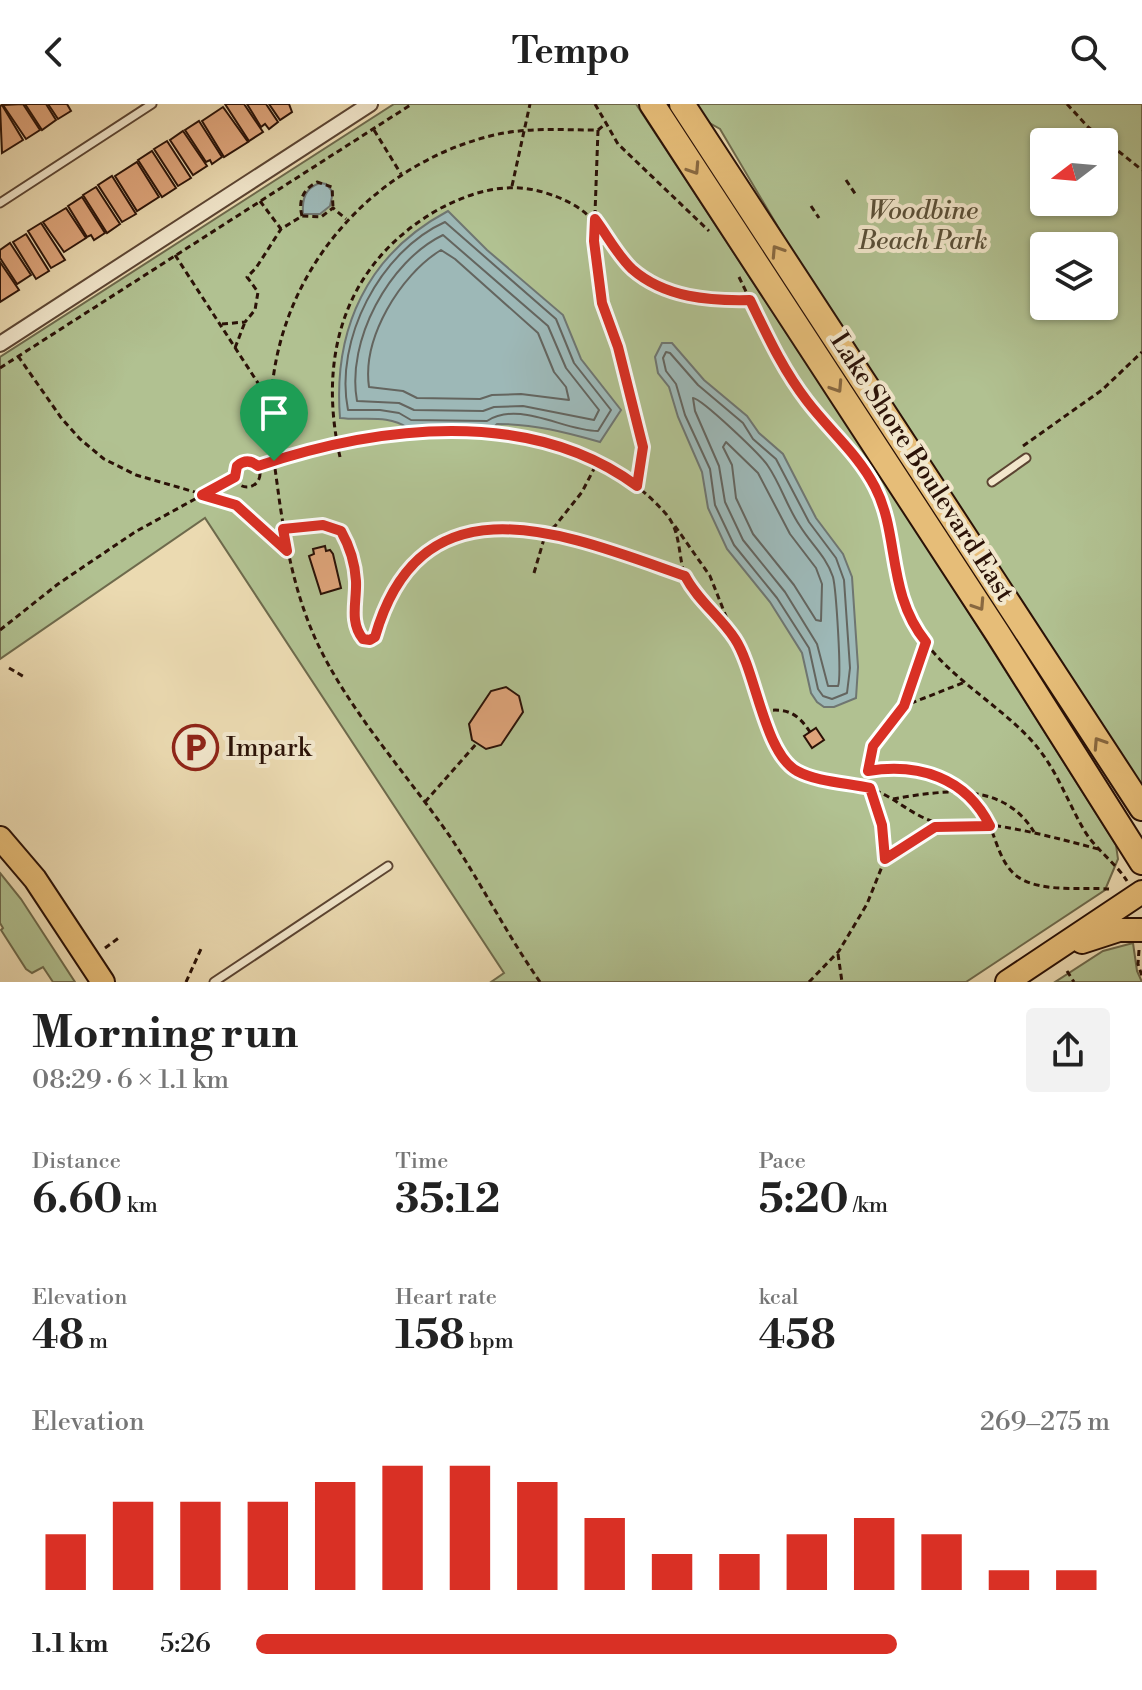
<!DOCTYPE html>
<meta charset="utf-8">
<style>
body{margin:0;font-family:"Libre Bodoni",serif;background:#f2f2f2;color:#222;height:100vh;display:flex;flex-direction:column;font-size:30px;white-space:nowrap}
*{box-sizing:border-box;margin:0}
p{font-size:26px;color:#767676}
.icon{flex:none;width:44px;height:44px;fill:none;stroke:currentColor;stroke-width:2;stroke-linecap:round;stroke-linejoin:round}
.map{position:relative;height:878px;overflow:hidden}
.details{display:flex;flex-direction:column;background:#fff;flex:1}
.details>*{flex:none}
.needle{width:52px;rotate:254deg}
.buttons{position:absolute;left:1030px;top:24px;display:grid;gap:16px}
.buttons a{display:grid;place-items:center;width:88px;height:88px;border-radius:8px;background:#fff;box-shadow:0 2px 6px #0004;font-size:40px}
.pin{position:absolute;display:grid;place-items:center;width:68px;height:68px;color:#fff;margin:-82px -34px;border-radius:50% 50% 50% 0;rotate:-45deg;box-shadow:0 0 8px #0007}
.pin .icon{rotate:45deg}
.round{display:grid;place-items:center;flex:none;width:84px;height:84px;border-radius:8px;background:#f2f2f2}
.headline{display:flex;align-items:center;justify-content:space-between;height:136px;padding:0 32px}
h1{font-size:44px;font-weight:700;line-height:60px}
.metrics{display:grid;grid-template-columns:repeat(3,1fr);gap:12px;height:136px;padding:8px 32px}
.metrics div{display:grid;align-content:center}
.metrics b{font-size:40px;font-weight:700}
.metrics small{font-size:22px;font-weight:400}
.metrics p{font-size:22px}
.chart{height:224px;padding:16px 32px}
.chart p{display:flex;justify-content:space-between}
.chart svg{width:100%;height:144px;margin-top:8px;stroke:#d93025;stroke-width:6}
ul{padding:0 32px;list-style:none;font-size:26px}
li{display:grid;grid-template-columns:128px 96px 1fr;align-items:center;height:60px}
li i{height:20px;border-radius:10px;background:#d93025}
header{display:flex;justify-content:space-between;align-items:center;height:104px;padding:0 32px;background:#fff;font-size:36px;font-weight:700}
.map>svg:first-child{display:block}
.green{fill:#b1c191;stroke:#6e6a4c;stroke-width:2;fill-rule:evenodd}
.water{fill:#9db8b7;stroke:#6f7671;stroke-width:2}
.lines{fill:none;stroke-linecap:round;stroke-linejoin:round}
.shore{stroke:#64655f;stroke-width:2}
.building{fill:#dea47a;stroke:#2b1207;stroke-width:2}
.lane-casing{stroke:#5b4432;stroke-width:11}
.street-casing{stroke:#5b4432;stroke-width:18}
.primary-casing{stroke:#2b1207;stroke-width:26}
.highway-casing{stroke:#2b1207;stroke-width:28}
.path{stroke:#2b1207;stroke-width:3;stroke-dasharray:6 4;stroke-linecap:butt}
.lane{stroke:#f2e7cc;stroke-width:7}
.street{stroke:#f2e7cc;stroke-width:14}
.primary{stroke:#e6bd78;stroke-width:22}
.highway{stroke:#e6bd78;stroke-width:24}
.oneway{stroke:#886840}
.route-casing{stroke:#fff;stroke-width:16}
.route{stroke:#d93025;stroke-width:10}
.labels{text-anchor:middle;dominant-baseline:central;stroke-width:8;stroke-linejoin:round;paint-order:stroke}
.park-label{font-size:26px;font-style:italic;fill:#5a4f37;stroke:#f2e7cc}
.street-label{font-size:26px;fill:#2b1207;stroke:#f2e7cc}
.poi-label{font-size:26px;fill:#2b1207;stroke:#f2e7cc;text-anchor:start}
</style>
<header><svg class="icon" aria-label="back" viewBox="0 0 24 24"><path d="M15 5l-7 7 7 7"/></svg>Tempo<svg class="icon" aria-label="search" viewBox="0 0 24 24"><circle cx="10" cy="10" r="6"/><path d="M15 15l6 6"/></svg></header>
<div class="map">
<svg width="1142" height="878" viewBox="0 0 1142 878">
<rect width="100%" height="100%" fill="#ebdab1"/>
<filter id="stains"><feTurbulence type="fractalNoise" baseFrequency=".0025" numOctaves="4"/><feColorMatrix values="0 0 0 0 .2 0 0 0 0 .09 0 0 0 0 .02 0 0 0 .5 -.17"/></filter>
<radialGradient id="worn" r=".72"><stop offset=".6" stop-color="#630" stop-opacity="0"/><stop offset="1" stop-color="#630" stop-opacity=".3"/></radialGradient>
<g class="green">
<path d="M 394,0 L 636,0 L 926,441 L 1116,741 L 1118,755 L 1105,786 L 966,878 L 491,878 L 504,869 L 205,414 L 0,555 L 0,253 Z"/>
<path d="M 691,0 L 1142,0 L 1142,686 L 872,282 L 720,25 L 699,13 ZM 1044,38 L 1104,38 L 1104,98 L 1044,98 ZM 1044,142 L 1104,142 L 1104,202 L 1044,202 Z"/>
<path d="M 0,769 L 21,795 L 75,878 L 53,878 L 43,863 L 32,869 L 26,865 L 1,826 L 3,824 L 0,819 Z"/>
<path d="M 1133,839 L 1137,867 L 1142,878 L 1055,878 L 1103,847 Z"/>
</g>
<g class="water">
<path d="M 320,79 L 326,80 L 333,88 L 330,102 L 320,110 L 303,110 C 302,95 305,84 320,79 Z"/>
<path d="M 448,107 L 487,146 L 563,211 L 581,255 L 621,306 L 600,338 C 565,328 534,320 497,320 L 491,326 L 408,324 C 387,310 364,317 340,314 C 333,225 367,150 448,107 Z"/>
<path d="M 662,239 L 672,239 L 704,276 L 747,312 L 759,329 L 783,350 L 816,414 L 843,450 L 852,473 L 858,563 L 856,594 L 834,603 L 824,603 L 817,598 L 811,589 L 802,549 L 770,498 L 727,445 L 708,404 L 702,368 L 678,313 L 669,283 L 658,269 L 655,253 Z"/>
</g>
<g class="lines">
<g class="shore">
<path d="M 445,118 L 556,215 L 574,259 L 611,306 L 598,327 C 564,327 519,296 487,317 L 411,316 L 399,309 L 380,306 L 348,306 C 334,236 380,147 445,118 Z"/>
<path d="M 443,131 L 548,222 L 566,264 L 599,306 L 594,316 L 523,302 L 494,303 L 483,307 L 414,306 L 399,299 L 357,297 C 346,237 389,157 443,131 Z"/>
<path d="M 441,146 L 455,155 L 538,229 L 554,268 L 566,283 L 569,296 L 521,290 L 492,291 L 480,295 L 417,294 L 403,287 L 369,283 C 362,234 400,171 441,146 Z"/>
<path d="M 666,248 L 670,249 L 698,281 L 743,319 L 753,335 L 776,355 L 809,418 L 836,454 L 844,476 L 850,564 L 847,589 L 832,595 L 823,592 L 818,585 L 809,544 L 777,494 L 734,441 L 715,401 L 710,365 L 685,311 L 676,280 L 666,267 L 663,254 Z"/>
<path d="M 693,294 C 702,295 761,351 768,362 C 781,381 787,403 800,422 C 811,440 826,452 833,473 C 836,485 842,573 838,582 L 828,582 L 817,540 L 785,488 L 743,436 L 725,398 L 719,362 L 695,307 Z"/>
<path d="M 726,338 L 758,369 L 790,430 L 816,464 L 822,480 L 821,517 L 816,516 L 794,481 L 753,430 L 736,394 L 732,361 L 723,343 Z"/>
</g>
</g>
<g class="building">
<path d="M 23,0 L 40,26 L 26,35 L 3,1 Z"/>
<path d="M 25,0 L 46,0 L 56,16 L 42,26 Z"/>
<path d="M 48,0 L 67,0 L 71,7 L 58,15 Z"/>
<path d="M 225,0 L 244,0 L 263,28 L 249,37 Z"/>
<path d="M 247,0 L 266,0 L 278,18 L 269,25 L 265,20 L 261,23 Z"/>
<path d="M 269,0 L 289,0 L 292,8 L 280,16 Z"/>
<path d="M 2,1 L 23,36 L 2,49 L 0,2 Z"/>
<path d="M 223,3 L 248,38 L 224,53 L 202,17 Z"/>
<path d="M 199,17 L 222,53 L 212,60 L 210,56 L 206,58 L 185,26 Z"/>
<path d="M 183,27 L 207,62 L 193,71 L 170,36 Z"/>
<path d="M 167,37 L 191,74 L 178,82 L 154,45 Z"/>
<path d="M 152,47 L 176,84 L 162,93 L 138,56 Z"/>
<path d="M 137,58 L 159,93 L 137,107 L 115,72 Z"/>
<path d="M 112,72 L 136,110 L 122,118 L 98,81 Z"/>
<path d="M 96,83 L 120,120 L 107,129 L 83,91 Z"/>
<path d="M 82,93 L 105,129 L 94,136 L 91,131 L 87,133 L 68,102 Z"/>
<path d="M 66,104 L 86,134 L 64,148 L 43,118 Z"/>
<path d="M 41,119 L 65,156 L 51,164 L 28,127 Z"/>
<path d="M 26,130 L 49,167 L 36,175 L 13,138 Z"/>
<path d="M 10,139 L 31,171 L 17,180 L 0,154 L 0,146 Z"/>
<path d="M 0,158 L 19,186 L 0,198 Z"/>
<path d="M 325,442 L 326,447 L 330,446 L 333,450 L 341,484 L 321,490 L 309,452 L 314,450 L 313,445 Z"/>
<path d="M 506,583 L 519,592 L 523,608 L 501,641 L 486,645 L 472,636 L 469,620 L 491,587 Z"/>
<path d="M 816,624 L 824,636 L 812,644 L 804,632 Z"/>
</g>
<g class="lines">
<defs>
<g id="lane">
<path d="M 0,99 L 152,0"/>
<path d="M 992,378 L 1026,354"/>
<path d="M 214,878 L 388,762"/>
</g>
<path id="street" d="M 0,240 L 370,0"/>
<g id="primary">
<path d="M 0,734 L 35,775 L 103,878"/>
<path d="M 1082,838 L 1119,826 L 1142,826"/>
<path d="M 1007,878 L 1142,788"/>
</g>
<g id="highway">
<path d="M 652,0 L 998,530 L 1142,758"/>
<path d="M 682,0 L 1142,704"/>
</g>
</defs>
<use href="#lane" class="lane-casing"/>
<use href="#street" class="street-casing"/>
<use href="#primary" class="primary-casing"/>
<use href="#highway" class="highway-casing"/>
<g class="path">
<path d="M 595,0 L 618,40 L 709,127"/>
<path d="M 1067,0 L 1088,23 L 1142,66"/>
<path d="M 374,26 L 401,70"/>
<path d="M 598,26 L 594,137 L 596,160 L 602,199 L 618,243 L 643,343 L 637,382"/>
<path d="M 846,76 L 856,91"/>
<path d="M 512,82 L 530,0"/>
<path d="M 260,97 L 281,125 L 302,112 L 321,113 L 333,104 L 346,115"/>
<path d="M 811,102 L 819,114"/>
<path d="M 302,112 C 298,97 303,85 317,78 L 332,83 L 333,104"/>
<path d="M 175,151 L 269,296"/>
<path d="M 739,173 L 778,254 L 798,286 L 859,357"/>
<path d="M 222,220 L 245,218 L 255,206 L 258,188 L 247,173 L 256,164 L 281,125"/>
<path d="M 235,244 L 245,218"/>
<path d="M 18,252 L 62,315 L 80,335 L 104,355 L 136,371 L 233,399 L 287,447"/>
<path d="M 0,264 L 412,0"/>
<path d="M 1023,342 L 1102,286 L 1142,248"/>
<path d="M 340,353 C 317,251 345,157 441,104 C 474,87 509,77 546,89 C 599,106 597,128 631,163 C 661,194 710,197 750,196"/>
<circle cx="247" cy="370" r="13"/>
<path d="M 258,362 C 384,319 568,298 666,410 C 681,427 678,452 685,472 C 695,498 719,512 734,533 C 760,570 756,628 789,661 C 808,680 845,676 869,684 C 897,693 915,716 944,720"/>
<path d="M 867,370 C 897,419 888,481 920,531 C 949,574 997,599 1031,636 C 1056,663 1066,695 1084,726 C 1095,745 1115,758 1127,777"/>
<path d="M 675,422 L 710,472 L 733,530"/>
<path d="M 284,425 L 323,421 L 341,427 C 350,443 355,459 356,477 C 357,497 349,518 363,535 L 370,536 C 379,528 380,513 385,503 C 392,488 400,473 411,461 C 480,386 607,445 685,472"/>
<path d="M 534,469 L 546,428 L 555,422 L 582,388 L 598,357"/>
<path d="M 0,526 L 58,480 L 135,428 L 235,373"/>
<path d="M 9,564 L 26,574"/>
<path d="M 904,602 L 926,538"/>
<path d="M 763,607 C 786,604 797,608 810,628"/>
<path d="M 869,667 C 916,659 968,673 989,720 C 997,738 1001,761 1018,773 C 1042,789 1082,783 1109,785"/>
<path d="M 893,695 C 944,686 1003,677 1034,728"/>
<path d="M 425,698 L 477,639"/>
<path d="M 886,755 C 901,744 916,730 932,723 C 968,708 1063,736 1102,746"/>
<path d="M 105,844 L 120,833"/>
<path d="M 1139,846 L 1138,860 L 1142,872"/>
<path d="M 838,850 L 842,878"/>
<path d="M 1067,867 L 1074,878"/>
<path d="M 186,878 L 201,845"/>
<path d="M 540,878 C 508,832 482,781 451,734 C 407,670 347,605 315,534 C 295,489 286,442 279,394 C 275,362 269,330 271,298 C 277,171 368,63 490,32 C 525,23 562,26 598,26 L 604,21"/>
<path d="M 809,878 L 839,847 L 867,800 L 885,755 L 882,721 L 868,676 L 870,650 L 873,642 L 904,602 L 965,578"/>
</g>
<use href="#lane" class="lane"/>
<use href="#street" class="street"/>
<use href="#primary" class="primary"/>
<use href="#highway" class="highway"/>
</g>
<defs><path id="oneway-chevron" d="M-2-3.5L2.5 0L-2 3.5" fill="none" stroke-width="1.6" stroke-linecap="round" stroke-linejoin="round" transform="scale(2)"/></defs>
<g class="oneway">
<use href="#oneway-chevron" transform="translate(694 65) rotate(57)"/>
<use href="#oneway-chevron" transform="translate(777 147) rotate(-123)"/>
<use href="#oneway-chevron" transform="translate(837 283) rotate(57)"/>
<use href="#oneway-chevron" transform="translate(979 501) rotate(57)"/>
<use href="#oneway-chevron" transform="translate(1099 639) rotate(-123)"/>
</g>
<g class="lines">
<defs>
<path id="route" d="M 595,115 C 607,131 618,152 632,165 C 665,194 710,197 750,196 C 767,231 783,266 807,297 C 829,326 858,350 875,383 C 900,431 886,488 926,538 L 904,602 L 873,642 L 868,667 C 918,659 966,673 990,722 L 935,723 L 885,755 L 882,721 L 870,684 C 848,679 817,678 797,667 C 764,649 756,567 735,535 C 720,512 698,497 685,472 C 570,432 422,367 375,533 L 370,536 L 363,535 C 349,518 357,497 356,477 C 355,459 350,443 341,427 L 323,421 L 283,425 L 287,447 L 236,401 L 202,391 L 235,373 L 237,362 C 244,356 251,356 258,362 C 377,322 529,302 637,382 L 643,343 L 618,243 L 602,199 L 594,137 Z"/>
</defs>
<use href="#route" class="route-casing"/>
<use href="#route" class="route"/>
</g>
<defs>
<symbol id="parking-ring" viewBox="-11 -11 22 22"><circle r="9.5" fill="#f2e7cc" stroke="#8f2418" stroke-width="1.5"/><path d="M-3.5-5.5H1a3.5 3.5 0 0 1 0 7H-1V5.5H-3.5ZM-1-3.4V-.6H.8a1.4 1.4 0 0 0 0-2.8Z" fill="#8f2418"/></symbol>
</defs>
<g fill-rule="evenodd">
<use href="#parking-ring" x="170" y="618" width="51" height="51"/>
</g>
<g class="labels">
<g class="park-label">
<text x="923" y="107">Woodbine<tspan x="923" dy="30">Beach Park</tspan></text>
</g>
<g class="street-label">
<text transform="translate(922 363) rotate(57)">Lake Shore Boulevard East</text>
</g>
<g class="poi-label">
<text x="226" y="644">Impark</text>
</g>
</g>
<rect width="100%" height="100%" filter="url(#stains)"/>
<rect width="100%" height="100%" fill="url(#worn)"/>
</svg>
<div class="buttons">
<a><svg class="needle" viewBox="-14 -14 28 28"><path d="M0-13l5 13h-10z" fill="#e53935"/><path d="M0 13l5-13h-10z" fill="#767676"/></svg></a>
<a><svg class="icon" aria-label="layers" viewBox="0 0 24 24"><path d="M12 4l9 5-9 5-9-5zM3 14l9 5 9-5"/></svg></a>
</div>
<div class="pin" style="left:274px;top:357px;background:#1e9e55"><svg class="icon" aria-label="arrive" viewBox="0 0 24 24"><path d="M6 21V4h12l-3 4 3 4H6"/></svg></div>
</div>
<section class="details">
<div class="headline"><div><h1>Morning run</h1><p>08:29 · 6 × 1.1 km</p></div><a class="round"><svg class="icon" aria-label="share" viewBox="0 0 24 24"><path d="M12 15V3M7 8l5-5 5 5M5 13v7h14v-7"/></svg></a></div>
<div class="metrics">
<div><p>Distance</p><b>6.60<small> km</small></b></div>
<div><p>Time</p><b>35:12</b></div>
<div><p>Pace</p><b>5:20<small> /km</small></b></div>
</div>
<div class="metrics">
<div><p>Elevation</p><b>48<small> m</small></b></div>
<div><p>Heart rate</p><b>158<small> bpm</small></b></div>
<div><p>kcal</p><b>458</b></div>
</div>
<div class="chart"><p><span>Elevation</span>269–275 m</p>
<svg viewBox="0 0 160 44" preserveAspectRatio="none"><path d="M5 44V27M15 44V17M25 44V17M35 44V17M45 44V11M55 44V6M65 44V6M75 44V11M85 44V22M95 44V33M105 44V33M115 44V27M125 44V22M135 44V27M145 44V38M155 44V38"/></svg>
</div>
<ul>
<li><b>1.1 km</b>5:26<i style="width:75%"></i></li>
</ul>
</section>
